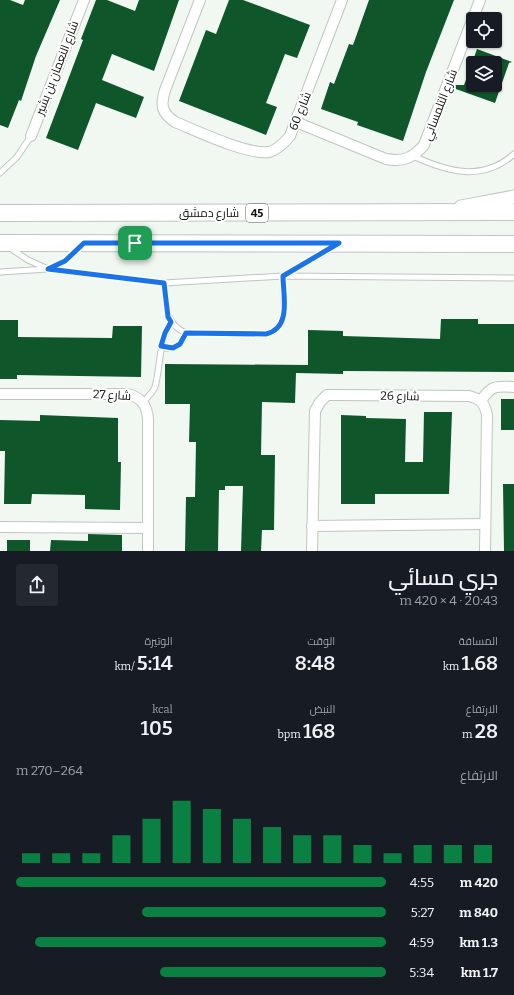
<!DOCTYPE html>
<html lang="ar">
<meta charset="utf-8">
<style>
body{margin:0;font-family:Bitter,Cairo,serif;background:#242831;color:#f1f3f6;direction:rtl;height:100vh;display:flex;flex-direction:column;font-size:15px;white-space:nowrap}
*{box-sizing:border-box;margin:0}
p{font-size:13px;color:#9ea1a6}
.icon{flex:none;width:22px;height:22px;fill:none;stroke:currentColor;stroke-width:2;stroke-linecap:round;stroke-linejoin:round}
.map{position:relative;height:551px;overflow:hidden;direction:ltr}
.panel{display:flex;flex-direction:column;background:#171b24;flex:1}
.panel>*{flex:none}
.controls{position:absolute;left:466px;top:12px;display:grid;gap:8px}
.controls a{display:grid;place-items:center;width:36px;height:36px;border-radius:4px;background:#171b24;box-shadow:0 1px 3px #0004;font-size:20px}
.pin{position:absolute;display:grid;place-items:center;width:34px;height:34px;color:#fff;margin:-17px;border-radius:8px;box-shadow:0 2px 6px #0006}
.round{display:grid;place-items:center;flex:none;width:42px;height:42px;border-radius:4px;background:#242831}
.overview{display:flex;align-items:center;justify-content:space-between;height:68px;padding:0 16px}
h1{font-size:22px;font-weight:600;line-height:30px}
.metrics{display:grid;grid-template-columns:repeat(3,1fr);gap:6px;height:68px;padding:4px 16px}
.metrics div{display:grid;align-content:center}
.metrics b{font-size:20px;font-weight:600}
.metrics small{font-size:11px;font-weight:400}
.metrics p{font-size:11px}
.chart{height:112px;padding:8px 16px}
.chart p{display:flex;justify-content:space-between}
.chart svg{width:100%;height:72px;margin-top:4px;stroke:#0b8043;stroke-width:6}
ul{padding:0 16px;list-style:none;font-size:13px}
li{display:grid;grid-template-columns:64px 48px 1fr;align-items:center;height:30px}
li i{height:10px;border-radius:5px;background:#0b8043}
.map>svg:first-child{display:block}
.building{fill:#0f562a}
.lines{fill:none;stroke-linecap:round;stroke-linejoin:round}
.service-casing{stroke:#bec6bf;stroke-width:7}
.minor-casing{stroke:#bec6bf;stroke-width:12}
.tertiary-casing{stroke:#bec6bf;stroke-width:15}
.primary-casing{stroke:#bec6bf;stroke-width:18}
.service{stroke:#fff;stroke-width:5}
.minor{stroke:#fff;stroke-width:10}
.tertiary{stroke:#fff;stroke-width:13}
.primary{stroke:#fff;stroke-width:16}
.route-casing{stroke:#fff;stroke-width:8}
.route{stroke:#1a73e8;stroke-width:5}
.labels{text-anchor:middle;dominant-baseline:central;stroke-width:4;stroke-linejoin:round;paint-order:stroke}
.shield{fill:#fff;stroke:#575857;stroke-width:1}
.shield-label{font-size:11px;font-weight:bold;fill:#0f110f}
.street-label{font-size:12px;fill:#0f110f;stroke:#fff}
</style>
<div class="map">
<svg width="514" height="551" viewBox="0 0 514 551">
<rect width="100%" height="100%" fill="#f0f8f1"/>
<g class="building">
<path d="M 0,0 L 10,0 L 23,5 L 25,0 L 60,0 L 36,56 L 21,101 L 19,100 L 8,128 L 0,125 Z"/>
<path d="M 96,0 L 107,0 L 135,11 L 139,0 L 179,0 L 154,71 L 112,54 L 102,80 L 144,97 L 136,118 L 96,103 L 78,150 L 46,138 L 83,40 L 81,39 Z"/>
<path d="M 229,0 L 243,0 L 310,25 L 297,58 L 285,54 L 266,103 L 277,107 L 266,135 L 179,101 L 206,30 L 216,34 Z"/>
<path d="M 369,0 L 454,0 L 426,72 L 403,141 L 357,125 L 358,122 L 321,109 L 330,82 L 334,84 L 349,44 L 353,45 Z"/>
<path d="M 477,49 L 512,62 L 509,63 L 495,103 L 453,88 L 454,85 L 464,85 L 472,64 L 473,85 L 495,85 L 495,63 L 472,63 Z"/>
<path d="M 441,319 L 478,319 L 478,324 L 514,324 L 514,372 L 343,371 L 343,374 L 296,373 L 295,403 L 262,402 L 261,455 L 275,455 L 274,530 L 262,530 L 261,551 L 241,551 L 243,486 L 225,486 L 225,490 L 219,490 L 218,551 L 185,551 L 186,497 L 195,497 L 196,442 L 189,442 L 190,404 L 165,404 L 165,364 L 308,365 L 308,330 L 343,331 L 343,336 L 440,339 Z"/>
<path d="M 0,320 L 18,320 L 18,337 L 112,338 L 113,326 L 142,326 L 141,377 L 17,375 L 17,379 L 0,379 Z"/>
<rect x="501" y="399" width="13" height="31"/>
<path d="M 424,412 L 452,412 L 449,494 L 375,494 L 375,504 L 341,504 L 341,415 L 366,416 L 366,418 L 406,419 L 405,462 L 423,462 Z"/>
<path d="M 40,415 L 118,418 L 118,462 L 121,462 L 120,510 L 85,509 L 85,495 L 32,494 L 31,504 L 4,504 L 5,451 L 0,451 L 0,420 L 40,421 Z"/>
<path d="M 503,484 L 514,484 L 514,551 L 504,551 Z"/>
<path d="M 88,534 L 122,535 L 122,551 L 50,551 L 51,540 L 88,541 Z"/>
<rect x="7" y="540" width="23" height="11"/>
</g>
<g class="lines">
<defs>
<g id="service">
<path d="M 413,156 C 448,172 483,182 514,154"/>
<path d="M 0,173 L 17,157 L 31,136"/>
<path d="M 10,248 L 28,260 L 48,269 L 65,261 L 80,247"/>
<path d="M 0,272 L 48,269 L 164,283 L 283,276 L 514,278"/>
<path d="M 164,283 C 166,303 164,324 186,333 L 266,334 L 275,330 L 281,324 L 284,314 L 283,276 L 330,249"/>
<path d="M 161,347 C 172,351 183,345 186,333"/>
<path d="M 143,402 C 147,398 153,392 155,387 C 161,365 158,343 171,323"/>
</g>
<g id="minor">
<path d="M 200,0 L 165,90 C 160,106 162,113 175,122 C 197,131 247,155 269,152 C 277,150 285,142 290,136 L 342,0"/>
<path d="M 296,122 L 386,159 C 403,162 413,158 424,145 L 480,0"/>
<path d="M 31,136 L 84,0"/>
<path d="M 0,394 L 127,394 C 141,397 147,405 148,419 L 148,551"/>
<path d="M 481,401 C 491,385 496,386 514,387"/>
<path d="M 312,526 L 484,524"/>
<path d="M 0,527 L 148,528"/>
<path d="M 312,551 L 315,411 L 320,402 L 327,395 L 334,395 L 469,396 C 481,399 485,404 487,415 L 485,551"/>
</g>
<path id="tertiary" d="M 461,207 L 514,197"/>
<g id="primary">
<path d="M 0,213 L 514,212"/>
<path d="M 0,243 L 514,244"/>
</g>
</defs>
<use href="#service" class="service-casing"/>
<use href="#minor" class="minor-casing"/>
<use href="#tertiary" class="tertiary-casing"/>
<use href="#primary" class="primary-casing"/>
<use href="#service" class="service"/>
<use href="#minor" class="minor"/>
<use href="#tertiary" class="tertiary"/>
<use href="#primary" class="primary"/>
</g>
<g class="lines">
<defs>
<path id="route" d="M 84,243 L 339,243 L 283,276 C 283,295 292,328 266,334 L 186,333 L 180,344 L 173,348 L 161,346 L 165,333 L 171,322 L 168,317 L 164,283 L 48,269 L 65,261 Z"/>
</defs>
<use href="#route" class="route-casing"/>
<use href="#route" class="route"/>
</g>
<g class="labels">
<rect class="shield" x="246" y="204" width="22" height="18" rx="3"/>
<g class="shield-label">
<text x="257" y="213">45</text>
</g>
<g class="street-label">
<text transform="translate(57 68) rotate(-69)">شارع النعمان بن بشير</text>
<text transform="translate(440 105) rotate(-69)">شارع التلمساني</text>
<text transform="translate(300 111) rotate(-68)">شارع 60</text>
<text x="209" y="213">شارع دمشق</text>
<text transform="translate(112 395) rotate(3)">شارع 27</text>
<text transform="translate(400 396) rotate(1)">شارع 26</text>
</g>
</g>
</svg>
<div class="controls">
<a><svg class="icon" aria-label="locate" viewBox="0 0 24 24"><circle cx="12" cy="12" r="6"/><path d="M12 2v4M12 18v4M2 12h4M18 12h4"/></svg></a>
<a><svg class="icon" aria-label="layers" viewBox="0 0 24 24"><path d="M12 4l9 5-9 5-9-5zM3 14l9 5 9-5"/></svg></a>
</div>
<div class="pin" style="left:135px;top:243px;background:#1e9e55"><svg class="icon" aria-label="arrive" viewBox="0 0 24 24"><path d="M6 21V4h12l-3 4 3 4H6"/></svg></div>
</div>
<section class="panel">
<div class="overview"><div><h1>جري مسائي</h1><p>20:43 · 4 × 420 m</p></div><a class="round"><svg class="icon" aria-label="share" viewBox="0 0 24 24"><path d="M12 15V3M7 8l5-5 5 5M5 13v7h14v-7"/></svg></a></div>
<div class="metrics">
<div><p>المسافة</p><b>1.68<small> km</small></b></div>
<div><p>الوقت</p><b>8:48</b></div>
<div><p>الوتيرة</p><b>5:14<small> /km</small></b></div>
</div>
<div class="metrics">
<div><p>الارتفاع</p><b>28<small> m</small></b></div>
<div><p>النبض</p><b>168<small> bpm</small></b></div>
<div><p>kcal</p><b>105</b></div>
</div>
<div class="chart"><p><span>الارتفاع</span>264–270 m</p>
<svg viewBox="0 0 160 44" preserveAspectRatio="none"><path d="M5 44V38M15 44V38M25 44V38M35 44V27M45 44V17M55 44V6M65 44V11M75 44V17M85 44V22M95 44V27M105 44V27M115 44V33M125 44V38M135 44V33M145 44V33M155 44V33"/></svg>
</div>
<ul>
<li><b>420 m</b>4:55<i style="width:100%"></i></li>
<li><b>840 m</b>5:27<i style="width:66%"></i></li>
<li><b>1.3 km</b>4:59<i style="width:95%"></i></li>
<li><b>1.7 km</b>5:34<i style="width:61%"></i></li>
</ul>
</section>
